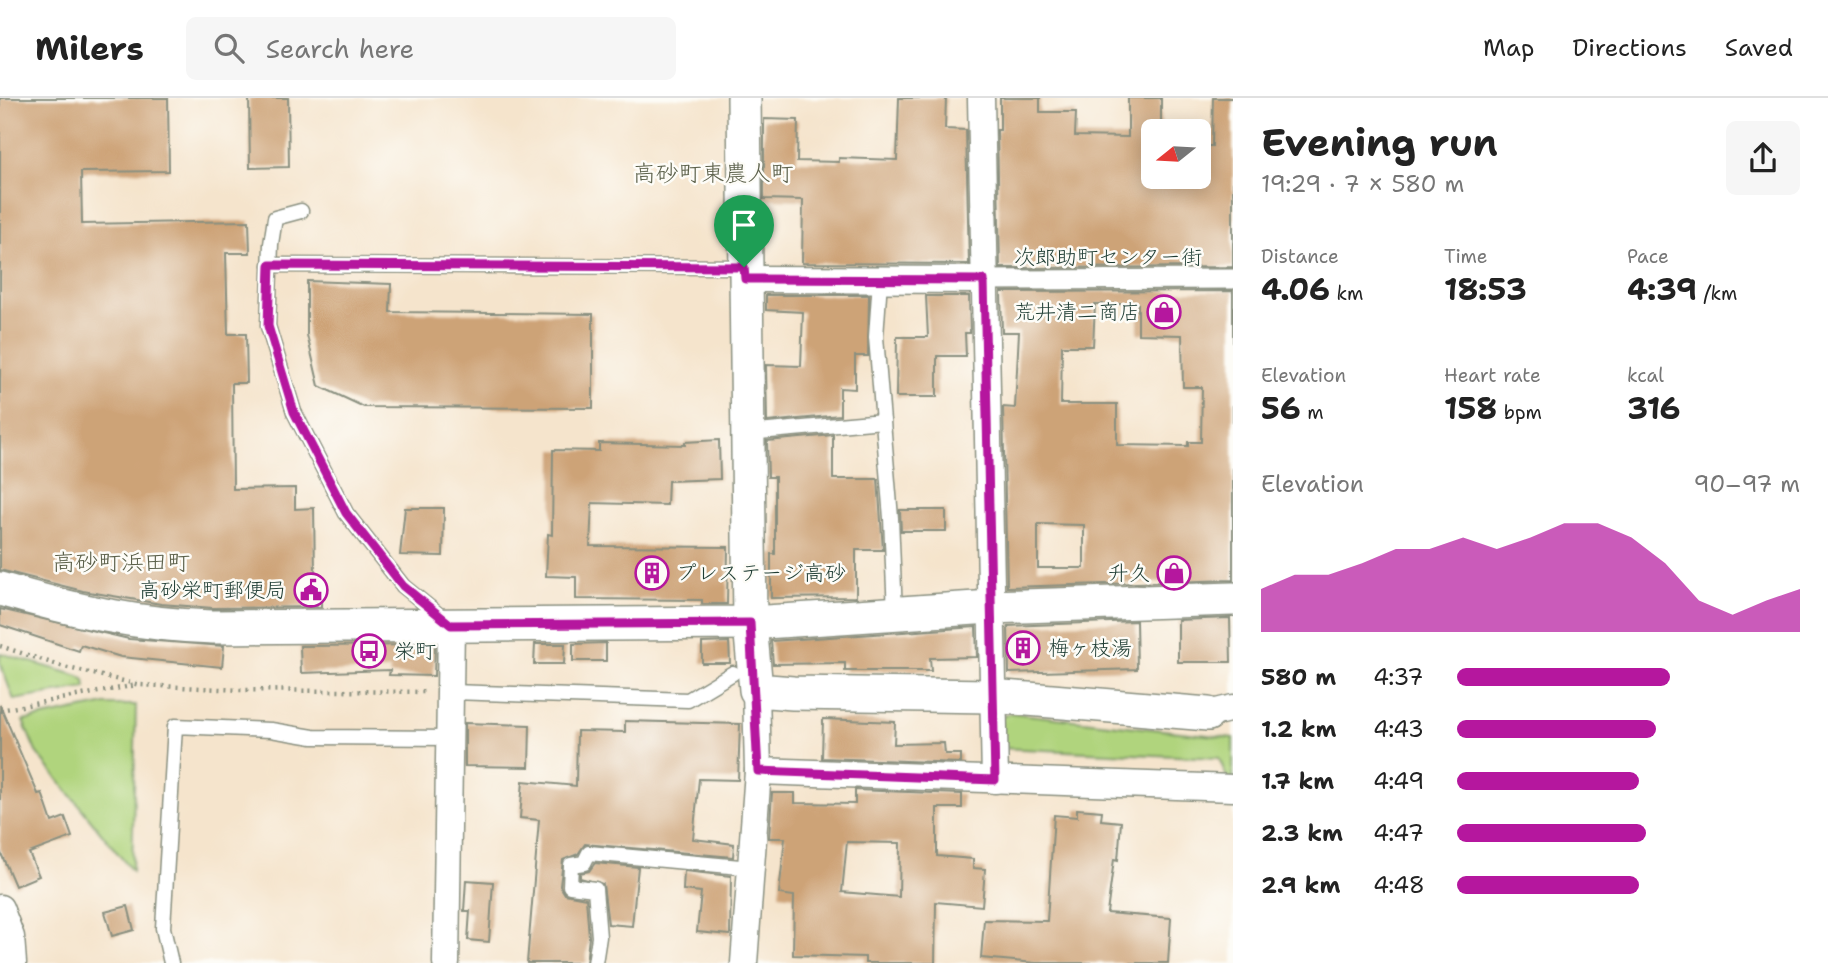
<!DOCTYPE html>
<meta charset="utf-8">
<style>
body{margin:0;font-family:"Shantell Sans","Klee One",sans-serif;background:#f6f6f6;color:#222;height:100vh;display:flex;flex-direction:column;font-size:26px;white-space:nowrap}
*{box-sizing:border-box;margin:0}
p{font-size:23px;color:#767676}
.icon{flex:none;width:38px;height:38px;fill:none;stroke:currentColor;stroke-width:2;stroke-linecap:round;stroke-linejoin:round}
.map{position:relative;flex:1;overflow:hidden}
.drawer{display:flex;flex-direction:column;background:#fff;width:595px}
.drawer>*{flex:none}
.needle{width:46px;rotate:252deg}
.buttons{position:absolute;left:1141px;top:21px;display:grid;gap:14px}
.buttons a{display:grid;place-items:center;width:70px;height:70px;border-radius:10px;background:#fff;box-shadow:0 4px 18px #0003;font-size:35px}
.pin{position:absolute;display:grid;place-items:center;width:60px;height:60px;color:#fff;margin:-72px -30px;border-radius:50% 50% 50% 0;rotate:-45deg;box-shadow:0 0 7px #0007}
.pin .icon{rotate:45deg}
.round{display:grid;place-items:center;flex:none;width:74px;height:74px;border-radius:10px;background:#f6f6f6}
.overview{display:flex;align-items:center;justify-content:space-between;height:119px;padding:0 28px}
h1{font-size:38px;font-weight:700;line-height:52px}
.figures{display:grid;grid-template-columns:repeat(3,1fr);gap:10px;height:119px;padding:7px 28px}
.figures div{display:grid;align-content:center}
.figures b{font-size:30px;font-weight:700}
.figures small{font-size:19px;font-weight:400}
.figures p{font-size:19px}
.chart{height:196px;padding:14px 28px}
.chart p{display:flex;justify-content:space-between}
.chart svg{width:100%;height:126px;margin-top:7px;fill:#b5179e;opacity:.7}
ul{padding:0 28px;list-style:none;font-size:23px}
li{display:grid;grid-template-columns:112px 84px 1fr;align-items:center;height:52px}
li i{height:18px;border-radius:9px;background:#b5179e}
header{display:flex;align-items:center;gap:42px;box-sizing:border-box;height:98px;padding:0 35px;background:#fff;border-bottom:2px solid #e0e0e0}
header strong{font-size:33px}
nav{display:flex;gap:38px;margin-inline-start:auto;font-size:24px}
.search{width:490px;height:63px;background:#f6f6f6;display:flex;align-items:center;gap:18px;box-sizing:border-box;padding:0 24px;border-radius:10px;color:#767676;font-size:26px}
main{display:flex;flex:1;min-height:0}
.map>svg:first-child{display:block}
.green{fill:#b0d47d;stroke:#688858;stroke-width:2}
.building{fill:#cda377;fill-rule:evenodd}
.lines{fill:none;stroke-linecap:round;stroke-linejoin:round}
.service-casing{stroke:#8a9080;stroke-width:17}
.pedestrian-casing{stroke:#8a9080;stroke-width:22}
.minor-casing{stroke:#8a9080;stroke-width:29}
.tertiary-casing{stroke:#8a9080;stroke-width:36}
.path{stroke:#8a9080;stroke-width:4.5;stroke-dasharray:2 5;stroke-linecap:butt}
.service{stroke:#fff;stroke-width:14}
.pedestrian{stroke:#fff;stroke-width:19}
.minor{stroke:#fff;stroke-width:26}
.tertiary{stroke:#fff;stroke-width:33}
.route-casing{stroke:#fff;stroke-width:14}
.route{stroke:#b5179e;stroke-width:9}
.labels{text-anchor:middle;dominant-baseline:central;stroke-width:5;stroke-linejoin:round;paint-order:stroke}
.street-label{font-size:21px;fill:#1f3d34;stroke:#fdfcf7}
.poi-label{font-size:21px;fill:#1f3d34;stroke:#fdfcf7;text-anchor:end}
.neighbourhood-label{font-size:23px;fill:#5c614b;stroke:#fdfcf7}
</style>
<header>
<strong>Milers</strong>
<div class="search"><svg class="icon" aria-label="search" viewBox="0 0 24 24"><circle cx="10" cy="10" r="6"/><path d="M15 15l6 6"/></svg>Search here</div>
<nav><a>Map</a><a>Directions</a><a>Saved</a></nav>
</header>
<main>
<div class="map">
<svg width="1233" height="865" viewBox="0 0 1233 865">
<rect width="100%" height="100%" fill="#fdfcf7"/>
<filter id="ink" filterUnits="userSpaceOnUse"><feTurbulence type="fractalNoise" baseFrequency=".0143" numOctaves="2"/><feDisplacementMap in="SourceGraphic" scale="14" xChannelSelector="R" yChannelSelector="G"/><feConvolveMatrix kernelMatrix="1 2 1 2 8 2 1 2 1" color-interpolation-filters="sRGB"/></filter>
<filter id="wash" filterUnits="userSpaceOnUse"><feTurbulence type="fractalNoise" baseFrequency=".00686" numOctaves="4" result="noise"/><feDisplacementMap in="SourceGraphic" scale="28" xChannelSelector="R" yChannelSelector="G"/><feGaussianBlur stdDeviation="1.57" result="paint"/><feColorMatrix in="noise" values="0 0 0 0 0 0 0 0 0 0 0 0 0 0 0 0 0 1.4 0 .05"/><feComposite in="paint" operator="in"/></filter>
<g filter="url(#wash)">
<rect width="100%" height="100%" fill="#f5e4cc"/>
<g class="green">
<path d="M 0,555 L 79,578 L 85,582 L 86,590 L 14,602 L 0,565 Z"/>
<path d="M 101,607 L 136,607 L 132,773 L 36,654 L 23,623 Z"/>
<path d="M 1012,615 L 1233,640 L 1233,681 L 1228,682 L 1219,660 L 1000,650 L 1000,619 Z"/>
</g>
<g id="blocks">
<g class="building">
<path d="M 0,0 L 168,0 L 169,73 L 81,74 L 82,126 L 249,123 L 250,155 L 226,155 L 228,236 L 246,236 L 247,285 L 232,285 L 233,391 L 295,390 L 295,411 L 314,410 L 315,477 L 321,477 L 321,509 L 213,510 L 161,506 L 83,493 L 0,472 Z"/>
<path d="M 249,0 L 288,0 L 289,69 L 250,70 Z"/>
<path d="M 899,0 L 946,0 L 945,31 L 966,32 L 969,166 L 802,165 L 803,102 L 764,101 L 764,21 L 798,22 L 797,63 L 839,64 L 839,60 L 897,62 Z"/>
<path d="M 1000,0 L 1040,0 L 1040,14 L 1076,14 L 1075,38 L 1128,39 L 1128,0 L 1161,0 L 1161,33 L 1153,33 L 1153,79 L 1199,79 L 1199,48 L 1212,48 L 1213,0 L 1233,0 L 1233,169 L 1000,170 L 997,32 L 1000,32 Z"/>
<path d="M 307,183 L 391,186 L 390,214 L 593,216 L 593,310 L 364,309 L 319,288 L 307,237 Z"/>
<path d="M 1233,193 L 1233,482 L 1007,489 L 1003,309 L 1015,310 L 1019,234 L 1002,234 L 1001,194 ZM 1095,206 L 1138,206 L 1138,236 L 1182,237 L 1183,289 L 1202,289 L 1201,344 L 1188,344 L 1188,348 L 1117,347 L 1117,306 L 1061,306 L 1062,248 L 1093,248 ZM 1038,426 L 1084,427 L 1084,470 L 1038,470 Z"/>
<path d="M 766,197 L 869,197 L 868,258 L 855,258 L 855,291 L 840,290 L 840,317 L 767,324 L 766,267 L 801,268 L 803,214 L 766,212 Z"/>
<path d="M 926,198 L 969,198 L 970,235 L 965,235 L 966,258 L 937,258 L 937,299 L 896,299 L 897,239 L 928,239 Z"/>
<path d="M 833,337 L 833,381 L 878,381 L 883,452 L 856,452 L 856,499 L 771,500 L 771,456 L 775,456 L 775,379 L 768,379 L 767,343 Z"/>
<path d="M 719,342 L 720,381 L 668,383 L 667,407 L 592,405 L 590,448 L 728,449 L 727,506 L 702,506 L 702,502 L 576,501 L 576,479 L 546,478 L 548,436 L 552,437 L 553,352 L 599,353 L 599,345 L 685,347 L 685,344 Z"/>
<path d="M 405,410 L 444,410 L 443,458 L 400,457 Z"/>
<path d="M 900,412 L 946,412 L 946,433 L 901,433 Z"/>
<path d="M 0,511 L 129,541 L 224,548 L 222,569 L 121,559 L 81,547 L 79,553 L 0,527 Z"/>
<path d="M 1230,520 L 1231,564 L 1178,564 L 1178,522 Z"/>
<path d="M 1136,523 L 1137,571 L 1009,575 L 1008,528 Z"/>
<path d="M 976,529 L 977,559 L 930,560 L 931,573 L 845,573 L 845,565 L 773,566 L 771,543 Z"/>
<path d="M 729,544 L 730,565 L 702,565 L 702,545 Z"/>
<path d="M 606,545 L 606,563 L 573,563 L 573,546 Z"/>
<path d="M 535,546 L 565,546 L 564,566 L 534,566 Z"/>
<path d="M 435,547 L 434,578 L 389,577 L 390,572 L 301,575 L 300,548 Z"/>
<path d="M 0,607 L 38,696 L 42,695 L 52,724 L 65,719 L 72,739 L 29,755 L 39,778 L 15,788 L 0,753 Z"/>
<path d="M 823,621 L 895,624 L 894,646 L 944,645 L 945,656 L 961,656 L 961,665 L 822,660 Z"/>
<path d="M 625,623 L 740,626 L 738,682 L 699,681 L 693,741 L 734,746 L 733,759 L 585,746 L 578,756 L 563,762 L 560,788 L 565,796 L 586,800 L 589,839 L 586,865 L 527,865 L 539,722 L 520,720 L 523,683 L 576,688 L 577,633 L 625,634 Z"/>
<path d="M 465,625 L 530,627 L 529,669 L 465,668 Z"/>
<path d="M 855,692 L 962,696 L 962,710 L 937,710 L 937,758 L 973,761 L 973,770 L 985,771 L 982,808 L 936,804 L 935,865 L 865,865 L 865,859 L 793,857 L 794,798 L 779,796 L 785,740 L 769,740 L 772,695 L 795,695 L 795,705 L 855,706 ZM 847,744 L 900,745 L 899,799 L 842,794 Z"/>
<path d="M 1077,711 L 1102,713 L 1101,722 L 1121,724 L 1118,762 L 1114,761 L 1107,815 L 1171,820 L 1168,865 L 1036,865 L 981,860 L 984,822 L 1047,823 L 1054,717 L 1077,719 Z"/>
<path d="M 595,765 L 638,769 L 632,828 L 608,826 L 603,786 L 580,780 L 580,775 L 589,773 Z"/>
<path d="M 684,773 L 731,778 L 730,837 L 697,834 L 701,794 L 683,792 Z"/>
<path d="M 466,782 L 493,784 L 489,844 L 468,842 L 470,813 L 464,813 Z"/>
<path d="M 128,808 L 134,832 L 112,838 L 105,814 Z"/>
</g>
</g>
</g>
<g filter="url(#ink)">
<use href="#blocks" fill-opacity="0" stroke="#8a9080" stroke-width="2"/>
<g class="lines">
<defs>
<g id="service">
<path d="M 301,113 L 275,120 L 271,146 L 268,228 L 294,314 L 346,415 L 403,488 L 444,521"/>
<path d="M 270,167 L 744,169"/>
<path d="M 880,182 L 876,239 L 891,420 L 895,515"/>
<path d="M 747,335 L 883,323"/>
<path d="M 452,594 L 688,602 L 733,575"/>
<path d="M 171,865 L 163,830 L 175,628 L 271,632 L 313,639 L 451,640"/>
<path d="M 595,865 L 599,839 L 595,791 L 570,788 L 571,767 L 584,765 L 589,755 L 751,770"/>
</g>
<path id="pedestrian" d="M 984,182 L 1233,181"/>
<g id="minor">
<path d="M 981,0 L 995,682"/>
<path d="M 745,181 L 984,182"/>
<path d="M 1208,616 L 1233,610"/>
<path d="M 758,673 L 1233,690"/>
<path d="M 0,810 L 11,839 L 13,865"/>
<path d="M 446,865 L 451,527"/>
<path d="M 744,865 L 758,673 L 756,592"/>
</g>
<g id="tertiary">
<path d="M 744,0 L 750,525 L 756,592 L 793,595 L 991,598 L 1208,616"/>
<path d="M 0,491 C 71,512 139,527 213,529 L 750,525 L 991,509 L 1233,501"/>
</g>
</defs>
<use href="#service" class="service-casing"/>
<use href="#pedestrian" class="pedestrian-casing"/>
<use href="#minor" class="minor-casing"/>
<use href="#tertiary" class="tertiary-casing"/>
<g class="path">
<path d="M 0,548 L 64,569 L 140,587 L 241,592 L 426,594"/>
<path d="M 0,612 L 137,587"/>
</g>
<use href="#service" class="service"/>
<use href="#pedestrian" class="pedestrian"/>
<use href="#minor" class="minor"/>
<use href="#tertiary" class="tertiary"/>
</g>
</g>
<g class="lines" filter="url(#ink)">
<defs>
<path id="route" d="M 270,167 L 744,169 L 745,181 L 984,182 L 995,682 L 758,673 L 750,525 L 451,527 L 403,488 L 346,415 L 294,314 L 268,228 Z"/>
</defs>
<use href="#route" class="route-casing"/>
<use href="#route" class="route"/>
</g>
<defs>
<symbol id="shop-ring" viewBox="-11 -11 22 22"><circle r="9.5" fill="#fdfcf7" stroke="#b5179e" stroke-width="1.5"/><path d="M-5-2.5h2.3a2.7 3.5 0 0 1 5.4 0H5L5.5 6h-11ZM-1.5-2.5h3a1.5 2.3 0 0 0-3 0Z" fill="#b5179e"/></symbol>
<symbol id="building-ring" viewBox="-11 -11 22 22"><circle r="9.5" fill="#fdfcf7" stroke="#b5179e" stroke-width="1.5"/><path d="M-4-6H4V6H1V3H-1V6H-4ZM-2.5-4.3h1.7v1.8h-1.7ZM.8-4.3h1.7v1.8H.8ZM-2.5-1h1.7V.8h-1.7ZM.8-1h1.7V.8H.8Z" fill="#b5179e"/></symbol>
<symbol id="civic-ring" viewBox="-11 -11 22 22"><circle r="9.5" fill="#fdfcf7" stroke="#b5179e" stroke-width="1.5"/><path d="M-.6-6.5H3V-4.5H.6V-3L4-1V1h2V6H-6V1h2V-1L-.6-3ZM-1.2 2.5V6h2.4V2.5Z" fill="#b5179e"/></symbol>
<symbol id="bus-ring" viewBox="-11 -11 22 22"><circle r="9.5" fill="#fdfcf7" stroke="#b5179e" stroke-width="1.5"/><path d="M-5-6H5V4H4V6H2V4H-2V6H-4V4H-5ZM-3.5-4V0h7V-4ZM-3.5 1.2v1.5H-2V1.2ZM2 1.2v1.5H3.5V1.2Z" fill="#b5179e"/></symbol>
</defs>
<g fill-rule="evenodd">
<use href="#shop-ring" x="1145" y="195" width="38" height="38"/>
<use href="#building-ring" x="633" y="456" width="38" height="38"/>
<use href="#shop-ring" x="1155" y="456" width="38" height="38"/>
<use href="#civic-ring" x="292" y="473" width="38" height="38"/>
<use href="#building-ring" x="1004" y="531" width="38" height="38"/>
<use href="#bus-ring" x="350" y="534" width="38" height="38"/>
</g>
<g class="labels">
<g class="street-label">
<text x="1108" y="159">次郎助町センター街</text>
</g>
<g class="poi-label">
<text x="1140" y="214">荒井清二商店</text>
<text x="676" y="475" text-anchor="start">プレステージ高砂</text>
<text x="1150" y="475">升久</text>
<text x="286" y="492">高砂栄町郵便局</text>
<text x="1048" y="550" text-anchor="start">梅ヶ枝湯</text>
<text x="394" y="553" text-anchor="start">栄町</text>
</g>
<g class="neighbourhood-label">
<text x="713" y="75">高砂町東農人町</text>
<text x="121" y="464">高砂町浜田町</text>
</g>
</g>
</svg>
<div class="buttons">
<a><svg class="needle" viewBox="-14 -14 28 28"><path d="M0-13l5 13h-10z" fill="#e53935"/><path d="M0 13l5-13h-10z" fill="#767676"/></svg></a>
</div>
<div class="pin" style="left:744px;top:169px;background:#1e9e55"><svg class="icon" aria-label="arrive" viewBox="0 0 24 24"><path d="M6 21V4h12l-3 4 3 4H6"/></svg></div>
</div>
<section class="drawer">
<div class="overview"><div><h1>Evening run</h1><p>19:29 · 7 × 580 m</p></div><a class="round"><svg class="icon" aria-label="share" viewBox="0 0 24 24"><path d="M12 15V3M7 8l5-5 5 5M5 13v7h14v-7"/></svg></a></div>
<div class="figures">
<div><p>Distance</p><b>4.06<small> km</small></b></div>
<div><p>Time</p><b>18:53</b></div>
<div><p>Pace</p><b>4:39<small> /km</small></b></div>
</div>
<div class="figures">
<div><p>Elevation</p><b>56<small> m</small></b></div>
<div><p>Heart rate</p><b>158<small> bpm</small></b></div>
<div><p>kcal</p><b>316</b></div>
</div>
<div class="chart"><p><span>Elevation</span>90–97 m</p>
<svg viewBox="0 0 160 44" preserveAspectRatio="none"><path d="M0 44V29L10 24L20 24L30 20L40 15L50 15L60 11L70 15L80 11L90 6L100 6L110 11L120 20L130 33L140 38L150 33L160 29V44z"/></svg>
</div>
<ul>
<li><b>580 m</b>4:37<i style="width:62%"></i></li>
<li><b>1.2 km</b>4:43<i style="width:58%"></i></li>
<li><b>1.7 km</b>4:49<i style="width:53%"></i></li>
<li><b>2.3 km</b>4:47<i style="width:55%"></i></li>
<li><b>2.9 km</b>4:48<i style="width:53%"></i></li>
</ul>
</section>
</main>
